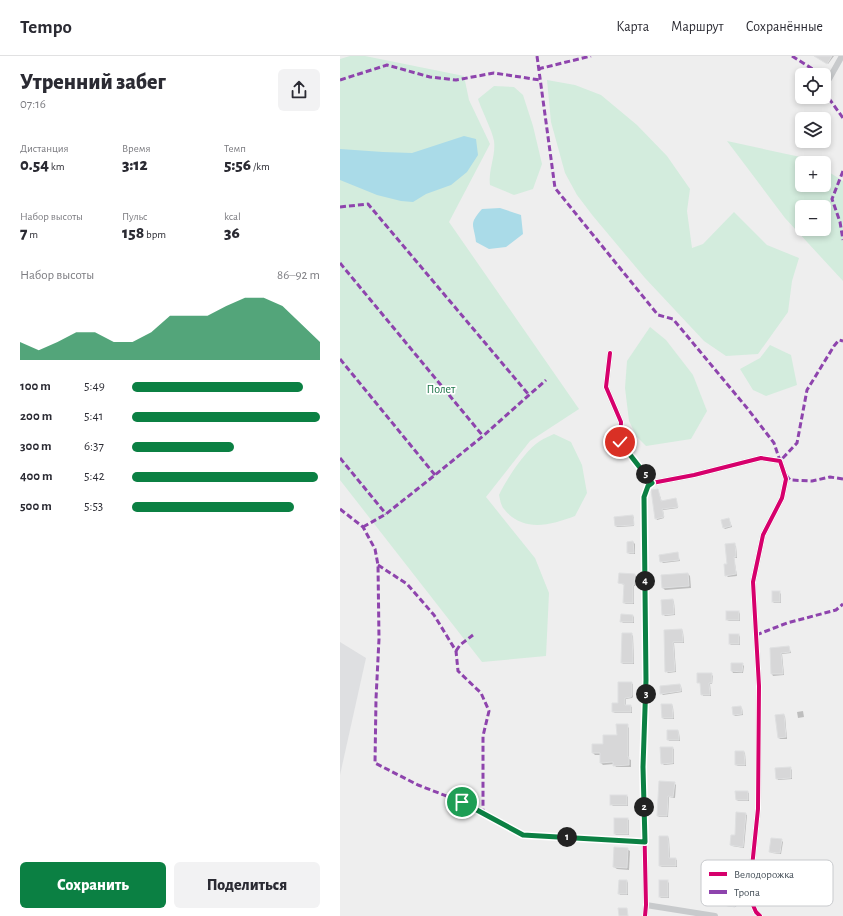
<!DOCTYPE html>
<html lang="ru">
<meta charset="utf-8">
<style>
body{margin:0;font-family:"Alegreya Sans",sans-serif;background:#f2f2f3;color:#2b2b33;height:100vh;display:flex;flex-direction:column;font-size:15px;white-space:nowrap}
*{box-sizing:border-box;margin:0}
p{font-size:13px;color:#7c7c81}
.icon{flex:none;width:22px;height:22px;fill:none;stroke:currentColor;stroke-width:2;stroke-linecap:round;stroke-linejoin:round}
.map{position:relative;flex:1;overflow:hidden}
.side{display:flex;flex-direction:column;background:#fff;width:340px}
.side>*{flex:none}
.fabs{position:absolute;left:455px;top:12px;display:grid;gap:8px}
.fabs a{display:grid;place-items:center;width:36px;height:36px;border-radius:6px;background:#fff;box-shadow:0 2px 6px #0003;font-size:20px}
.pin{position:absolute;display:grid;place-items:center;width:34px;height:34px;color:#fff;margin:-17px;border:2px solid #fff;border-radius:50%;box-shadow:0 1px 4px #0007}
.km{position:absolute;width:20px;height:20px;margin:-10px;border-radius:50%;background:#222;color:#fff;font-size:11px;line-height:20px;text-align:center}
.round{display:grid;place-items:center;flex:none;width:42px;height:42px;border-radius:6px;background:#f2f2f3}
.head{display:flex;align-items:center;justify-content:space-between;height:68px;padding:0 20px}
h1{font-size:22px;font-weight:800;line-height:30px}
.stats{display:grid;grid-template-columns:repeat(3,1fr);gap:6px;height:68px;padding:4px 20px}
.stats div{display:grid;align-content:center}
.stats b{font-size:17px;font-weight:800}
.stats small{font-size:11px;font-weight:400}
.stats p{font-size:11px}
.chart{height:112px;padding:8px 20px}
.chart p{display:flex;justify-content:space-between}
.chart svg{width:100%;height:72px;margin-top:4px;fill:#0b8043;opacity:.7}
.primary-button{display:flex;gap:8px;margin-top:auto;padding:8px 20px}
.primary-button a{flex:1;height:46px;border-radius:6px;background:#0b8043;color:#fff;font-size:16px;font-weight:800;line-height:46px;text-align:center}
.primary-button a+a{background:#f2f2f3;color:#2b2b33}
ul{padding:0 20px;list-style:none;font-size:13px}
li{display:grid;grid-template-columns:64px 48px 1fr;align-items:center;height:30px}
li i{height:10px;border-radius:5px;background:#0b8043}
header{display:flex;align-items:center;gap:24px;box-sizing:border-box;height:56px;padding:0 20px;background:#fff;border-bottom:1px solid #e1e1e2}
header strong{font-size:19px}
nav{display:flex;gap:22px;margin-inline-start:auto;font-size:14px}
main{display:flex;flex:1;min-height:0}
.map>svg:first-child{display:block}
.airport{fill:#dedfe1}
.green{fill:#d3ecdd;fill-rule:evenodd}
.water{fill:#aadbe8}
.shadow{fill:#0003}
.building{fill:#d7d7d8;stroke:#dfe0e1}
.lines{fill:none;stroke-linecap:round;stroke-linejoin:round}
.street{stroke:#c8cacc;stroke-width:6}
.quiet{stroke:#8e44ad;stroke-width:3;stroke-dasharray:6 3;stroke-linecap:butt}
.cycleway-casing{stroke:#fff;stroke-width:6}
.cycleway{stroke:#d6006c;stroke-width:4}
.route-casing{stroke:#fff;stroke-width:8}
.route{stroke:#0b8043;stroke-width:5}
.labels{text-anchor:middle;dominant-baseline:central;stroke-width:3.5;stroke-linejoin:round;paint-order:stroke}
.park-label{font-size:12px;fill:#1d7548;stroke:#fff}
.key{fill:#fff;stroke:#c8cacd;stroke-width:1}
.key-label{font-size:11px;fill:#465059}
</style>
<header>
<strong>Tempo</strong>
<nav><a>Карта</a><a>Маршрут</a><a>Сохранённые</a></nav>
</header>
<main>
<section class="side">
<div class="head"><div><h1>Утренний забег</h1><p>07:16</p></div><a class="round"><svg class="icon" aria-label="share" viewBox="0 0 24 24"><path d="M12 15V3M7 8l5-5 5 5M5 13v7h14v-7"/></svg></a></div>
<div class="stats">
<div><p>Дистанция</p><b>0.54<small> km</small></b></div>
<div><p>Время</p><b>3:12</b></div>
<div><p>Темп</p><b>5:56<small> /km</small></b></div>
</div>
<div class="stats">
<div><p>Набор высоты</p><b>7<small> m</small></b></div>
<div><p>Пульс</p><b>158<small> bpm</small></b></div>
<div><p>kcal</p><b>36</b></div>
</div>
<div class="chart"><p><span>Набор высоты</span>86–92 m</p>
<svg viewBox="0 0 160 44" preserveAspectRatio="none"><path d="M0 44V33L10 38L20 33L30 27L40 27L50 33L60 33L70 27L80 17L90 17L100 17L110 11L120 6L130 6L140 11L150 22L160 33V44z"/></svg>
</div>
<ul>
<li><b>100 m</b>5:49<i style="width:91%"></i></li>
<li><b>200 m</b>5:41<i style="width:100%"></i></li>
<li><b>300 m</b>6:37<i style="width:54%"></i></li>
<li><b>400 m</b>5:42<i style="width:99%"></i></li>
<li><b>500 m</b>5:53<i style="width:86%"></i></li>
</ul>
<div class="primary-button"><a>Сохранить</a><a>Поделиться</a></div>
</section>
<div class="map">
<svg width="503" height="860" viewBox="0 0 503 860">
<rect width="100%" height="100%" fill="#eee"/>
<path class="airport" d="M 0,586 L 26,602 L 0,719 Z"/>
<g class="green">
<path d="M 10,0 L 25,0 L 124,20 L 129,44 L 150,88 L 109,166 L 239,353 L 190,385 L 146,441 L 195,502 L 209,537 L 206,600 L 142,606 L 0,424 L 0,3 Z"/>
<path d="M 207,24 L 235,29 L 261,39 L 297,69 L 327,100 L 350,133 L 347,155 L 352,192 L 363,188 L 394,156 L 427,189 L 459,202 L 452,225 L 448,256 L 418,298 L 386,300 L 364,285 L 305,222 L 253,160 L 237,139 L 225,117 L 211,66 Z"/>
<path d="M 154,30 L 174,31 L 183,39 L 193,70 L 202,108 L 193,133 L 174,139 L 150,129 C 148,114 156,100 154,85 C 153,76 141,53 138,43 Z"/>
<path d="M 387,85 L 465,102 L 473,107 L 462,107 L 462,129 L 484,129 L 484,113 L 503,125 L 503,225 L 445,162 ZM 462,151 L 484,151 L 484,173 L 462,173 Z"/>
<path d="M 310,271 L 326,284 L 353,319 L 367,355 L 351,383 L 306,390 L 297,381 L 289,365 L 285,332 L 287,305 Z"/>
<path d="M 430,289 L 451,299 L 457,329 L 426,340 L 413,334 L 400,313 L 420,302 Z"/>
<path d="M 214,378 L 231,386 L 242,409 L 247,437 L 235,460 C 211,469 183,477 164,453 C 161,450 160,443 159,439 C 166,424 186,393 200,385 C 204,382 210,380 214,378 Z"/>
</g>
<g class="water">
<path d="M 124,80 L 136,83 L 138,99 L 127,116 L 111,129 L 86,138 L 73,146 L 61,145 L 37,139 L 0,124 L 0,93 L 43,96 L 72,97 Z"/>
<path d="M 160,152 L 181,159 L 183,178 L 166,191 L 149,193 L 136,186 C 134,168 128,169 142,153 Z"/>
</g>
<g class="shadow">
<path d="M 475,0 L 494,0 L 488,8 Z"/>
<path d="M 318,434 L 322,446 L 336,443 L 338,452 L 323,454 L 324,462 L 317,464 L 316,462 Z"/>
<path d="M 292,460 L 294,461 L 294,470 L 277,471 L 276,470 Z"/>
<path d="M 389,463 L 392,471 L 385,473 L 384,472 Z"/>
<path d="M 293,486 L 295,488 L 295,498 L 290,498 L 288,497 Z"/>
<path d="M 394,489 L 396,490 L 397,502 L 394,502 L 397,520 L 388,521 L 386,519 L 388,509 Z"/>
<path d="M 337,497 L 340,505 L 323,507 L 321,505 Z"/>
<path d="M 348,518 L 350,520 L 351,532 L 325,534 L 323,532 Z"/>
<path d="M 295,519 L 296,520 L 295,530 L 294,530 L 294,548 L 286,548 L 284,547 L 285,529 L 279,527 Z"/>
<path d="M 439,536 L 441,538 L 441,547 L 434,547 L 433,546 Z"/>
<path d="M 333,544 L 334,546 L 335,559 L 325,560 L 323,558 Z"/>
<path d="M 399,556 L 400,558 L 400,565 L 389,565 L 387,564 Z"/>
<path d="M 293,560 L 294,561 L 294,567 L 283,567 L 281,565 Z"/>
<path d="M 342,574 L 343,576 L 344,587 L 334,587 L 336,616 L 328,617 L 326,615 L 325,575 Z"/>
<path d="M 291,578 L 293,580 L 294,608 L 283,608 L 282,607 Z"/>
<path d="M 390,579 L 399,579 L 400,581 L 400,589 L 391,589 L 390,588 Z"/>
<path d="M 449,591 L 451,597 L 442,598 L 444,619 L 433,620 L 432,618 L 431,593 Z"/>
<path d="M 402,608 L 404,610 L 403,617 L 393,617 L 392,615 Z"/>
<path d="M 371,618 L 373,620 L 372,628 L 370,628 L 371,640 L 363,640 L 361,628 L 358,626 Z"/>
<path d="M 291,627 L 293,628 L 293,641 L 292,642 L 286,643 L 286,650 L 290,650 L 292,651 L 292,657 L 275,657 L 273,656 Z"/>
<path d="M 340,629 L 341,630 L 342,636 L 323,639 L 321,637 Z"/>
<path d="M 332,649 L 333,651 L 334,663 L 324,663 L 323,662 Z"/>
<path d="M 400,651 L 402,652 L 403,659 L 395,660 L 394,659 Z"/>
<path d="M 457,656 L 463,655 L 464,661 L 458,662 Z"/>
<path d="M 443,659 L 445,660 L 447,683 L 440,683 L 439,682 Z"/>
<path d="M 287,670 L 289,672 L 289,703 L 291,704 L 291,711 L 276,711 L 274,708 L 263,709 L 261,707 L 261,699 L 255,699 L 253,697 L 278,680 Z"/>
<path d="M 338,675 L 339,677 L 340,685 L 329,685 L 328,683 Z"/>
<path d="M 332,692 L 334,693 L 334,708 L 324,709 L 322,707 Z"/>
<path d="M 404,696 L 405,697 L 406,710 L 398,710 L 396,709 Z"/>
<path d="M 450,712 L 452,714 L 452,723 L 438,724 L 437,722 Z"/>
<path d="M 334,727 L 336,729 L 335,742 L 329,741 L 328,761 L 319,761 L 318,760 Z"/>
<path d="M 407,736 L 409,737 L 409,745 L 398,745 L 397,744 Z"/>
<path d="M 287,740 L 288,741 L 288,750 L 273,750 L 271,748 Z"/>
<path d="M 405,758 L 407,759 L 404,792 L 392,790 L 391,789 Z"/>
<path d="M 287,763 L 289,764 L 289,779 L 276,779 L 275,778 Z"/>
<path d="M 328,781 L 329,783 L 330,803 L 335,803 L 337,804 L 337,811 L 322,811 L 320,810 Z"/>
<path d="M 441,784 L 443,786 L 441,798 L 432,797 L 430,796 Z"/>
<path d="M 287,793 L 290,795 L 289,814 L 277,813 L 274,811 Z"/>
<path d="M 287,825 L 288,827 L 288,839 L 280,839 L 279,837 Z"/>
<path d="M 328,826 L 329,827 L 329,842 L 321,842 L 320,841 Z"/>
<path d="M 396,840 L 397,842 L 396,851 L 386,850 L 385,849 Z"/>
</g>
<g class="building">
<path d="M 474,0 L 492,0 L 487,8 Z"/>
<path d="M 318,433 L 321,445 L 336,442 L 338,451 L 322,453 L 324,461 L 315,463 L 311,434 Z"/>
<path d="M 293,459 L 294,469 L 275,470 L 274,461 Z"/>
<path d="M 389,462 L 391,470 L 383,472 L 381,464 Z"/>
<path d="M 293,485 L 294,497 L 287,497 L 287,486 Z"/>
<path d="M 395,487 L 396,501 L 394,501 L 396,518 L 385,520 L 384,508 L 387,508 L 385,488 Z"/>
<path d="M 338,496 L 339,504 L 320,506 L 319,499 Z"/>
<path d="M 279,517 L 295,518 L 294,529 L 293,529 L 293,547 L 283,547 L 284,528 L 278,527 Z"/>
<path d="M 348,517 L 349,530 L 322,532 L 321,519 Z"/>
<rect x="432" y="535" width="8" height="11"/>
<path d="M 333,543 L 334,558 L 322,559 L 321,544 Z"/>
<rect x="386" y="555" width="13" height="9"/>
<path d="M 281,558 L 293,559 L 293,566 L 280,566 Z"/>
<path d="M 342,573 L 343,586 L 333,586 L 335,615 L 325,616 L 324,574 Z"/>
<path d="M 282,577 L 292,577 L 293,607 L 281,607 Z"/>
<rect x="389" y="578" width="10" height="10"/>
<path d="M 449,590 L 450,596 L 441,597 L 443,618 L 431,618 L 430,592 Z"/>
<path d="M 391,607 L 403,607 L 402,616 L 391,615 Z"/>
<path d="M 357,617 L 372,617 L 372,627 L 369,627 L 370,639 L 361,639 L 360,627 L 357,627 Z"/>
<path d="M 278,626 L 292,626 L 292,639 L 291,641 L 285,642 L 285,649 L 291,649 L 291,656 L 272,656 L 272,647 L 278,647 Z"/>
<path d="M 340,628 L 341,635 L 320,638 L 320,630 Z"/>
<path d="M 321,648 L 332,648 L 333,662 L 322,662 Z"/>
<path d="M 401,650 L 402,658 L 393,659 L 392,651 Z"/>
<path d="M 444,658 L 446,681 L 438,682 L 435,659 Z"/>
<path d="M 276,668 L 288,668 L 288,701 L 289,701 L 289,709 L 273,710 L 273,706 L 260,707 L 260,697 L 252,697 L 252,688 L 263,688 L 263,679 L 277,679 Z"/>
<path d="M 327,674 L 338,674 L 339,684 L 327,684 Z"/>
<path d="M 320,691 L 333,691 L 333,707 L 321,708 Z"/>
<path d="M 395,695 L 404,695 L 405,709 L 395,709 Z"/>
<path d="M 451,711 L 451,722 L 436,723 L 435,712 Z"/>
<path d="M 319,725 L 335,726 L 333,741 L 328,740 L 327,760 L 317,760 Z"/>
<path d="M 395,735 L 408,735 L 408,744 L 396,744 Z"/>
<rect x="270" y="739" width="17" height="10"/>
<path d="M 396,756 L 406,757 L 403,791 L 390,789 L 391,779 L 395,779 Z"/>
<rect x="274" y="762" width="14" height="16"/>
<path d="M 319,780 L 328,780 L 329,802 L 336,802 L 336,810 L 319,810 Z"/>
<path d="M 431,782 L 442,783 L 440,797 L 429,796 Z"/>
<path d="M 274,791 L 288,792 L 287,812 L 273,811 Z"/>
<path d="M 279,824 L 287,824 L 287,838 L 278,838 Z"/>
<rect x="319" y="824" width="9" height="17"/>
<path d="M 385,838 L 396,840 L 395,851 L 384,849 Z"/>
<path d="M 278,852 L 287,852 L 288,860 L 279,860 Z"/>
</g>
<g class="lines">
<g class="street">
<path d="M 489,23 L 502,0"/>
<path d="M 270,297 L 266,331 L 281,366 L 280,387 L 312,427 L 307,430 L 304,441 L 306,624 L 303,711 L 306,849 L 305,860"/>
<path d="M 312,427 L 354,419 L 421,402 L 440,405 L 446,423 L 442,442 L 423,479 L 413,526 L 419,630 L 418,753 L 409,840 L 416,856 L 420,860"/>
<path d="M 122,746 L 183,779 L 305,786"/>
<path d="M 306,849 L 375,860"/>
</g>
<g class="quiet">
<path d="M 197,0 L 215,132 L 318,259 L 333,263 L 407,352 L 434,387 L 440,405 L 457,387 L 467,334 L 494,290 L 499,284 L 503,285"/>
<path d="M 452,0 L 482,19"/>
<path d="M 198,13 L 251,0"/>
<path d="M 484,20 L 489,23 L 485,37 L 503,62"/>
<path d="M 0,24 L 47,9 L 90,21 L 116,24 L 154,17 L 200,24"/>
<path d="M 503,115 L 492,143 L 500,166 L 503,184"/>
<path d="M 0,151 L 28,148 L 189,339"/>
<path d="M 0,207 L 143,380"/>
<path d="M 0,303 L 95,419"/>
<path d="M 0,402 L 46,458"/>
<path d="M 446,419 L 450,424 L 472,425 L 490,421 L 503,423"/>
<path d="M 0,453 L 23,471 L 35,493 L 38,509 L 39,583 L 36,643 L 35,707 L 78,729 L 122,746"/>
<path d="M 23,471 L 46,458 L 95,419 L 143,380 L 206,324"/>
<path d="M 38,509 L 67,528 L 94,559 L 116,595 L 118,615 L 141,637 L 149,655 L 143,680 L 143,758"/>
<path d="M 416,579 L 447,567 L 496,554 L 503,548"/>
<path d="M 116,595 L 120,589 L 133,579"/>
</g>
<defs>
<g id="cycleway">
<path d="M 270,297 L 266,331 L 281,366 L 280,387 L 312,427 L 307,430 L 304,441 L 306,624 L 303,711 L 306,849 L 305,860"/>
<path d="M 312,427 L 354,419 L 421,402 L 440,405 L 446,423 L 442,442 L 423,479 L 413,526 L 419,630 L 418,753 L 409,840 L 416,856 L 420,860"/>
</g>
</defs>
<use href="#cycleway" class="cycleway-casing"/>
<use href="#cycleway" class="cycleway"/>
</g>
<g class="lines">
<defs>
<path id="route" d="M 122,746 L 183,779 L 305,786 L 303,711 L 306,624 L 304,441 L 308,430 L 312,427 L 280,386"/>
</defs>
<use href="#route" class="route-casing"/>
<use href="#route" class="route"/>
</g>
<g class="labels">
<g class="park-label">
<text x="101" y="333">Полет</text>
</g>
</g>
<rect x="361" y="804" width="132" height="46" rx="6" class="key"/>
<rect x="369" y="816" width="18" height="4" fill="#d6006c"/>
<rect x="369" y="834" width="18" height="4" fill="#8e44ad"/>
<g class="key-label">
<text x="394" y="822">Велодорожка</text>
<text x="394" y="840">Тропа</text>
</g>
</svg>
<div class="fabs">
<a><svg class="icon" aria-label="locate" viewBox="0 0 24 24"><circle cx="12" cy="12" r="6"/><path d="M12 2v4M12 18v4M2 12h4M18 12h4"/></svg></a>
<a><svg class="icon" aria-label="layers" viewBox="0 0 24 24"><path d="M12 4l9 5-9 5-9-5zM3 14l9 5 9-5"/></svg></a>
<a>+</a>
<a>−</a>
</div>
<div class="pin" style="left:122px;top:746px;background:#1e9e55"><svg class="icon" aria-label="arrive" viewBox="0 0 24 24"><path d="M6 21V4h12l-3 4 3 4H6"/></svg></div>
<div class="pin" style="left:280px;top:386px;background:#d93025"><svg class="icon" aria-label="check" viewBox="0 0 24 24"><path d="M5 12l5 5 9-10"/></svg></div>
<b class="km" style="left:227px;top:781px">1</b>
<b class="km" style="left:304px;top:751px">2</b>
<b class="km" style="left:306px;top:638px">3</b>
<b class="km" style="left:305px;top:525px">4</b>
<b class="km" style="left:306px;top:418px">5</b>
</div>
</main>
